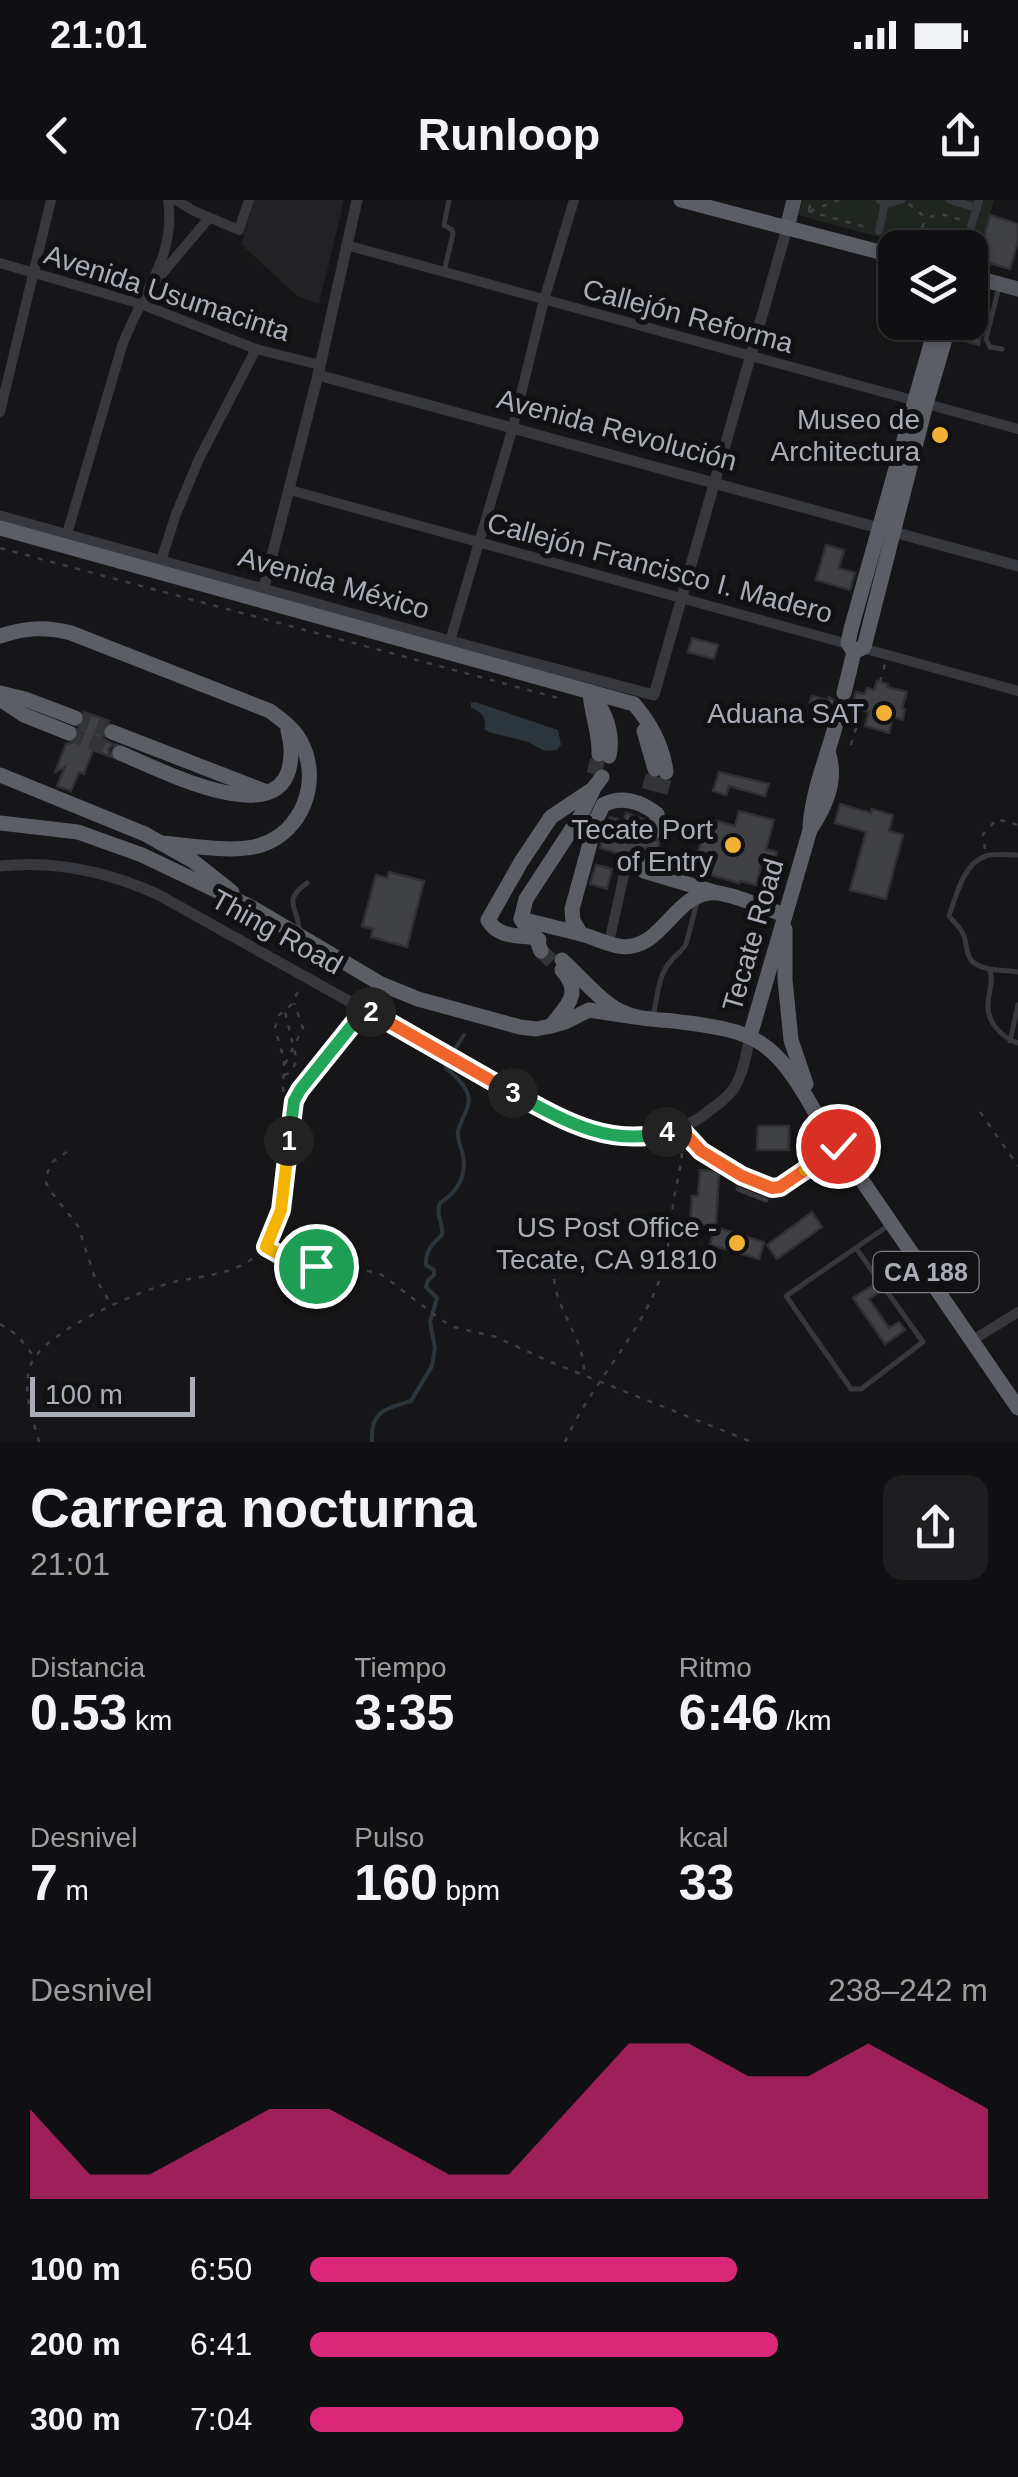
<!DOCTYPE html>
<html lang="es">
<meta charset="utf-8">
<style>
body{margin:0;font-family:Helvetica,sans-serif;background:#1e1e20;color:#f1f3f6;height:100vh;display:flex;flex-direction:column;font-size:38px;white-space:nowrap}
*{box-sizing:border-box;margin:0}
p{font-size:32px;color:#9c9d9f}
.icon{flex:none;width:55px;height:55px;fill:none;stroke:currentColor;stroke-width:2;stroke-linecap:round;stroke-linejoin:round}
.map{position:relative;height:1242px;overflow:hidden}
.details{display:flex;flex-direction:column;background:#101012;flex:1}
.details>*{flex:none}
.controls{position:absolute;left:878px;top:30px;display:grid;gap:20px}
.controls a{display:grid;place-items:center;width:110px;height:110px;border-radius:20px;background:#101012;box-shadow:0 2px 8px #0004,0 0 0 2px #303032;font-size:50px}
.scale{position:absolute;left:30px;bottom:25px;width:165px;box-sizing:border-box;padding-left:10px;border:5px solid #a8adb8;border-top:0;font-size:28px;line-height:35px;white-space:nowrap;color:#a8adb8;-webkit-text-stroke:8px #111113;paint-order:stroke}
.pin{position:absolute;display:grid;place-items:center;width:85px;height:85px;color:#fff;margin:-42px;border:5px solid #fff;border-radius:50%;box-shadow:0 2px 10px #0007}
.km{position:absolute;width:50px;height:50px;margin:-25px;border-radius:50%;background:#222;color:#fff;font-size:28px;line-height:50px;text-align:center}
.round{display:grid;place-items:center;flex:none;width:105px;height:105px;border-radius:20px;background:#1e1e20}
.head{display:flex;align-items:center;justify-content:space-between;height:170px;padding:0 30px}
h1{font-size:55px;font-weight:800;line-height:75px}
.figures{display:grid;grid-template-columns:repeat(3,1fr);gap:15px;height:170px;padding:10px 30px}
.figures div{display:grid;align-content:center}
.figures b{font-size:50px;font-weight:800}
.figures small{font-size:28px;font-weight:400}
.figures p{font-size:28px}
.chart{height:280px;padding:20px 30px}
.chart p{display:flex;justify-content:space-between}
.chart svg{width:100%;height:180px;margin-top:10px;fill:#db2777;opacity:.7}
ul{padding:0 30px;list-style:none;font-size:32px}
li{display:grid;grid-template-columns:160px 120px 1fr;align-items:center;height:75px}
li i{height:25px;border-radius:12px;background:#db2777}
.status{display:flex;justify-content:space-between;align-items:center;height:70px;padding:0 50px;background:#101012;direction:ltr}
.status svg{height:28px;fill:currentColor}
header{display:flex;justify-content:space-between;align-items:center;height:130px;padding:0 30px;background:#101012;font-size:45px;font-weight:800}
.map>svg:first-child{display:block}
.built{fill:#222225}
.green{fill:#1e261f}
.water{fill:#2c353c}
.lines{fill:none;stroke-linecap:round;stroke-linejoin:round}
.stream{stroke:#2c353c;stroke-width:4}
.building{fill:#404145;stroke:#303034;stroke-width:2.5}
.trunk-tunnel{stroke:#333438;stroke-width:15;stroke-dasharray:15 8;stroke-linecap:butt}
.path{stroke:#3d3f44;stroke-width:2.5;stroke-dasharray:5 8;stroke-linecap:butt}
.service{stroke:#37383d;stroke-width:5}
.pedestrian{stroke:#37383d;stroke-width:8}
.minor{stroke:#37383d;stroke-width:10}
.tertiary{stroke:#37383d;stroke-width:11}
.primary{stroke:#53555c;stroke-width:15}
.trunk{stroke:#5b5e65;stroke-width:15}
.split-1-casing{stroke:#fff;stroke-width:20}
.split-2-casing{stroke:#fff;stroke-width:20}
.split-3-casing{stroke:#fff;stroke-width:20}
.split-4-casing{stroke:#fff;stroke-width:20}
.split-5-casing{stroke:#fff;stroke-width:20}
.split-6-casing{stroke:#fff;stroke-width:20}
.split-1{stroke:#f5b400;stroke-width:12}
.split-2{stroke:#22a559;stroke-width:12}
.split-3{stroke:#f0652b;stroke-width:12}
.split-4{stroke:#22a559;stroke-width:12}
.split-5{stroke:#f0652b;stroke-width:12}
.split-6{stroke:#f5b400;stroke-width:12}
.poi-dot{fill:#f2b134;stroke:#111113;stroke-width:4}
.labels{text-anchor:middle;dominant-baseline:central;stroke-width:10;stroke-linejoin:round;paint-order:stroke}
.shield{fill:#111113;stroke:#7b7e86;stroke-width:2.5}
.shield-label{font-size:25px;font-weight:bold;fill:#a8adb8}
.street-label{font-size:28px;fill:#a8adb8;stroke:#111113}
.poi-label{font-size:28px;fill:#a8adb8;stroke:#111113;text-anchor:end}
</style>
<div class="status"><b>21:01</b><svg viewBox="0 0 49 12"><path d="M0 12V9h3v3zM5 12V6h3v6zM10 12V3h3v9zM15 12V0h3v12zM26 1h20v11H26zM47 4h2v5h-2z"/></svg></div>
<header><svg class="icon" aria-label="back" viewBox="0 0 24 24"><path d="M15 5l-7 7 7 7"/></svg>Runloop<svg class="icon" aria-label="share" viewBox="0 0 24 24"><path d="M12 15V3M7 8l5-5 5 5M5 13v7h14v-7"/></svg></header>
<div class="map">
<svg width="1018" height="1242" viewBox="0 0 1018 1242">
<rect width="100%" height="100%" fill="#161618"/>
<path class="built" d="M 254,0 L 344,0 L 319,104 L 297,96 L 241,44 Z"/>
<path class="green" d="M 803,0 L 994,0 L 976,64 L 970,63 L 970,48 L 915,47 L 798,15 Z"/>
<path class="water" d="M 475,502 L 558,530 L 561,545 L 557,550 L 545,551 L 528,542 L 489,532 L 484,529 C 488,517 481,513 471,507 L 471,503 Z"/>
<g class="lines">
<g class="stream">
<path d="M 456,847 L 464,835"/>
<path d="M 372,1242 C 370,1210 386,1209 411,1201 L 432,1166 L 435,1148 L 430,1122 L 437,1098 L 426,1087 L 428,1080 L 434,1075 L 434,1070 L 426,1065 C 425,1051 432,1044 442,1035 C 444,1023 435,1016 440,1003 C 457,992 467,976 463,955 C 461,946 457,940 458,931 C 461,918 473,905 467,892 C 463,882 454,875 446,868 L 446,863"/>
</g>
</g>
<g class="building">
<path d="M 990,15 L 1018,24 L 1018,42 L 1010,69 L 985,62 L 979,56 Z"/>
<path d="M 970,107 L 986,111 L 979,145 L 957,139 L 961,122 L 970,122 Z"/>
<path d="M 826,345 L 844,350 L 839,368 L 855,373 L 850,390 L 816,380 Z"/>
<path d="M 692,438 L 718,445 L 714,459 L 688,452 Z"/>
<path d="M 877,481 L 888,484 L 887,487 L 907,492 L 902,508 L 905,509 L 903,520 L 893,517 L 889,533 L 865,526 L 869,512 L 836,505 L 827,513 L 827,508 L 810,502 L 812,496 L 828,500 L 829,497 L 840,504 L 848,503 L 853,500 L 856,492 L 865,494 L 867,488 L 874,490 Z"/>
<path d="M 84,512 L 109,521 L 102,527 L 101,535 L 104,540 L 113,544 L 109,549 L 109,556 L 93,550 L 84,574 L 79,572 L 71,591 L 57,586 L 65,567 L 55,572 L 66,544 L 75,542 L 79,538 L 79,528 L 86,521 Z"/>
<path d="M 719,572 L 769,584 L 765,596 L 729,586 L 726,595 L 713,591 Z"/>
<path d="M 840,604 L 871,613 L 872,609 L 893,615 L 889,631 L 903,635 L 886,699 L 850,690 L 866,632 L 835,623 Z"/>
<path d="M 739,611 L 774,620 L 766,649 L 777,652 L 774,662 L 763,659 L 756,685 L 740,681 L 739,683 L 693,670 L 701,642 L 698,641 L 702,624 L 709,626 L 710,619 L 735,626 Z"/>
<path d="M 626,613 L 646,620 L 648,636 L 652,640 L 660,641 L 656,654 L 646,651 L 637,659 L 600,648 L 610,617 L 624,621 Z"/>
<path d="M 596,665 L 612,669 L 607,689 L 590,684 Z"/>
<path d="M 389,672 L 424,681 L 407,747 L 371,737 L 373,729 L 362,726 L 376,675 L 387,678 Z"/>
<path d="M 758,926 L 789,926 L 789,950 L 757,950 Z"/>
<path d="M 700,970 L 719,972 L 716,1026 L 690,1024 L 692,996 L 698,996 Z"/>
<path d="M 812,1012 L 822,1027 L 777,1059 L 767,1045 Z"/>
<path d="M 715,1027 L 764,1042 L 759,1059 L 710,1045 Z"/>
<path d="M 873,1085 L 878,1093 L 869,1099 L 889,1128 L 899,1122 L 905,1130 L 885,1144 L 853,1098 Z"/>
</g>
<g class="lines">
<g class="trunk-tunnel">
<path d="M 75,518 L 112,532"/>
<path d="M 69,533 L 120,553"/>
<path d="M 594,574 L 599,554"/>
<path d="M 649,590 L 655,569"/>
<path d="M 660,593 L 666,572"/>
<path d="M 648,662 L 657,630"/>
<path d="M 541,751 L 557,766"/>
</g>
<g class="path">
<path d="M 909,4 L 926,18 L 941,14 L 965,21"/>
<path d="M 809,10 L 811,0"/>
<path d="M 808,11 L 869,28"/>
<path d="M 810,11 L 839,0"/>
<path d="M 887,33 L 939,48"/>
<path d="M 918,40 L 925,19"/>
<path d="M 0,348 L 558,498"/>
<path d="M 880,482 L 885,464"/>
<path d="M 851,545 L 862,508 L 869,503"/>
<path d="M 985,649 L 983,634 L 997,619 L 1018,625"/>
<path d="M 285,864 L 303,828 L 294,803"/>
<path d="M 284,875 L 290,873 L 297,861 L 285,812"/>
<path d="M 980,912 L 1018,966"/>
<path d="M 290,917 L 283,894 L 284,860 L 275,828 L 279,815 L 291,805 L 301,786"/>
<path d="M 67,952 L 51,963 L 45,980 L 49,989 L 78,1026 L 95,1078 L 111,1104"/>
<path d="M 267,1048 L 298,1062 L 316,1066 L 358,1068 L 382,1075 L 443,1121 L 454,1127 L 496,1137 L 548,1161 L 752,1242"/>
<path d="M 554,1079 C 557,1112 584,1138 584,1172"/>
<path d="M 0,1124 L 17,1135 L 33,1155"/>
<path d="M 39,1242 C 33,1218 22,1192 30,1167 C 40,1132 144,1088 178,1081 C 211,1074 246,1074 267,1043 C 293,1008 286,943 294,901 L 300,889 L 358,818"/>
<path d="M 565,1242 C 590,1185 637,1140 659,1081 C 669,1054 670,1026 674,998 C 677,980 683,962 682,944"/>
</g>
<g class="service">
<path d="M 444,72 L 453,34 L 452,30 L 444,25 L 449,0"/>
<path d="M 999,87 L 986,139 L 990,147 L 1002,149"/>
<path d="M 1018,655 C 1009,655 994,653 986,656 C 963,663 956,697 949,716 C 953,721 962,729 964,736 C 969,751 964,762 985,768 C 995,771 1007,770 1018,772"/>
<path d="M 299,732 C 300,708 280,702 307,683"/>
<path d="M 990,771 C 994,783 988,792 988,805 C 987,822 1002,838 1018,843"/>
<path d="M 653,817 C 657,800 658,775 670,762 C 675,755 682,752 686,744 L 698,699"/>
<path d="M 1010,841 L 1018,805"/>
<path d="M 683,931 C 688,937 693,944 699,949 C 714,962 761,990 779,987 L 836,948"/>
<path d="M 738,989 L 766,1000"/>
<path d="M 856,1048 L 923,1142 L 861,1189 L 851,1189 L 786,1096 L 889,1025"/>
</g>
<g class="pedestrian">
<path d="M 880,0 L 890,3 L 901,0"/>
<path d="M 950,0 L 977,8"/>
<path d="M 879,31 L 885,3"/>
<path d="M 965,48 L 979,0"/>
</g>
<g class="minor">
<path d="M 176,0 L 194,11 L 239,30 L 249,0"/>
<path d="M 346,45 L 1018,229"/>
<path d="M 0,63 L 141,104 L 256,149 L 320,165"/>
<path d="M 156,81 L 209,18"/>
<path d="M 0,212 L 51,0"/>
<path d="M 290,290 L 1018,491"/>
<path d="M 67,334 L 122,146 C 140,96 177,57 168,0"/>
<path d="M 161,361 L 176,314 L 199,259 L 256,149"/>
<path d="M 450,441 L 513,227 L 544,100 L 574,0"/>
<path d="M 609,742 L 626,666 L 644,671"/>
<path d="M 973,1140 L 1018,1112"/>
</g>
<g class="tertiary">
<path d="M 318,175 L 1018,366"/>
<path d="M 0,316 L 450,441 L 654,495 L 787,28"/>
<path d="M 262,395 L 318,175 L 357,0"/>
<path d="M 0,666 C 55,660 106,671 157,694 L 558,918 C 606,940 661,947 705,914 C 715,906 727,899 734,888 C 744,872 746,854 750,836"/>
</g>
<g class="primary">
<path d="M 787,28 L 794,0"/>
<path d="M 970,76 L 1018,89"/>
</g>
<g class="trunk">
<path d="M 681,0 L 895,56"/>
<path d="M 0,328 L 634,504 C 651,524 663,546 666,572"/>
<path d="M 0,436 C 25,428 45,426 71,433 L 270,511 C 282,520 296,530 302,544 C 321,582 302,632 261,645 C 233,654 190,645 161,643"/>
<path d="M 854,452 L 848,443 L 851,429 L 937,122"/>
<path d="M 590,492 C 605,511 614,532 609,556"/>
<path d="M 590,492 C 591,514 600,532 599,554"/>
<path d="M 0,493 L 25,499 L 75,518"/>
<path d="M 844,493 L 854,452 L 864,447 L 926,204 L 950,122"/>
<path d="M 0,499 L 24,515 L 69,533"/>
<path d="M 644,531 L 655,569"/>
<path d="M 112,532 L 267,592"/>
<path d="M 120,553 C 155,567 273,630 289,569 C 292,555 292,545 288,531"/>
<path d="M 0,575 L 145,634 L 193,661 L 232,692"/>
<path d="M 0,623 L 78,632 L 142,655 L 251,707 L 381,784 L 418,799 L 520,827 L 536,829 L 551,826 L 565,822 L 589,810 L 635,817"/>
<path d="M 810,626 C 813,587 829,553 838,516"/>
<path d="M 657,630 L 657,614 C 641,602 622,595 603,605 L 597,618 L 572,709 L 573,721 L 581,734 C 593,737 606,744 618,746 C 663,754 674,688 718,693 C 736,695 767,709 785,715"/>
<path d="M 648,662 L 644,671 L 714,692"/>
<path d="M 521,719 L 581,734"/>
<path d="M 785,729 L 785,780 L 791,840 L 806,884"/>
<path d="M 539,740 L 528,730 L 521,719 L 526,699 L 581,615 L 593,590"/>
<path d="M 541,751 L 536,738 C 518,735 498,738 488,720 L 521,662 L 551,617 L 593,589 L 602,577"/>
<path d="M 562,760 C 580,776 599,800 620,811 C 637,820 655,819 673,821 C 757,831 773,838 815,912 L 1018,1208"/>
<path d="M 551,826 C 567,805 583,794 562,770"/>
<path d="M 750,836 L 810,630 C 825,607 837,582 829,555"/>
</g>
</g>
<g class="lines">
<defs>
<path id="split-1" d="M 289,941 L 281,1010 L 266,1047 L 286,1058 L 316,1066"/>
<path id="split-2" d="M 289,941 L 294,901 L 300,890 L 365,809 L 371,812"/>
<path id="split-3" d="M 371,812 L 513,893"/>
<path id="split-4" d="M 513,893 C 563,920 609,948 667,932"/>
<path id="split-5" d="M 667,932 L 680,928 L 701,951 L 742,976 L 772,988 L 780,987 L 805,970"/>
<path id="split-6" d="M 805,970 L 838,946"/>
</defs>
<use href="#split-1" class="split-1-casing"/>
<use href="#split-2" class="split-2-casing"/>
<use href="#split-3" class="split-3-casing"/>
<use href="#split-4" class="split-4-casing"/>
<use href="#split-5" class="split-5-casing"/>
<use href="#split-6" class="split-6-casing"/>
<use href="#split-1" class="split-1"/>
<use href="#split-2" class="split-2"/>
<use href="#split-3" class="split-3"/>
<use href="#split-4" class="split-4"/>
<use href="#split-5" class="split-5"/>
<use href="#split-6" class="split-6"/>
</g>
<g class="poi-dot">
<circle cx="940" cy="235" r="10"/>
<circle cx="884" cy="513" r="10"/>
<circle cx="733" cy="645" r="10"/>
<circle cx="737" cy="1043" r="10"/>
</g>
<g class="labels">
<rect class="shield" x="873.5" y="1052" width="105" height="40" rx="8"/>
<g class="shield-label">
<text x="926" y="1072">CA 188</text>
</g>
<g class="street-label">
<text transform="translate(167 93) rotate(18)">Avenida Usumacinta</text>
<text transform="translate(688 116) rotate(15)">Callejón Reforma</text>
<text transform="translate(617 230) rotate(15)">Avenida Revolución</text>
<text transform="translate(660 368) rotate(15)">Callejón Francisco I. Madero</text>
<text transform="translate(334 383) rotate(16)">Avenida México</text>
<text transform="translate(277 732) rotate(29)">Thing Road</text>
<text transform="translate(753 735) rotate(-74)">Tecate Road</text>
</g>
<g class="poi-label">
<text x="920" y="219">Museo de<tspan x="920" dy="32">Architectura</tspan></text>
<text x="864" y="513">Aduana SAT</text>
<text x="713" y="629">Tecate Port<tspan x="713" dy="32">of Entry</tspan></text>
<text x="717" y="1027">US Post Office -<tspan x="717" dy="32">Tecate, CA 91810</tspan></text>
</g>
</g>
</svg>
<div class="controls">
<a><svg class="icon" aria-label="layers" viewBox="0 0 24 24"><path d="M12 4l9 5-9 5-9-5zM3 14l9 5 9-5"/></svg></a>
</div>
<div class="scale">100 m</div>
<div class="pin" style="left:316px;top:1066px;background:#1e9e55"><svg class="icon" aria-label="arrive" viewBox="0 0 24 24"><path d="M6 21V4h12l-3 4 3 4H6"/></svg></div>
<div class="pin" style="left:838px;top:946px;background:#d93025"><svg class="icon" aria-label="check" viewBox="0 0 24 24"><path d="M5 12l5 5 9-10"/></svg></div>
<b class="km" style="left:289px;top:941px">1</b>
<b class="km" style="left:371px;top:812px">2</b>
<b class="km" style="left:513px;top:893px">3</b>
<b class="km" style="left:667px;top:932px">4</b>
</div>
<section class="details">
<div class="head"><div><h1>Carrera nocturna</h1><p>21:01</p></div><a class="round"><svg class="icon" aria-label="share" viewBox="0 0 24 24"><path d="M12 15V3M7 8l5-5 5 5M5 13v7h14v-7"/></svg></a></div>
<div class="figures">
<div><p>Distancia</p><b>0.53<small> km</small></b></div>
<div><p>Tiempo</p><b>3:35</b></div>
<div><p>Ritmo</p><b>6:46<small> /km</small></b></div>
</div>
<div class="figures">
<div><p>Desnivel</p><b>7<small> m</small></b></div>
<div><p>Pulso</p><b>160<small> bpm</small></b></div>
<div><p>kcal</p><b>33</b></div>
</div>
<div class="chart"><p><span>Desnivel</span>238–242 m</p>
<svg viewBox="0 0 160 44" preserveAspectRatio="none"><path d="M0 44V22L10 38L20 38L30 30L40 22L50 22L60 30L70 38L80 38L90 22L100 6L110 6L120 14L130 14L140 6L150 14L160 22V44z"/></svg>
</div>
<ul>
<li><b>100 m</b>6:50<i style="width:63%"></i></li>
<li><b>200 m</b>6:41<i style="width:69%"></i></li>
<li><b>300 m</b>7:04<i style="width:55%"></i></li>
</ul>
</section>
